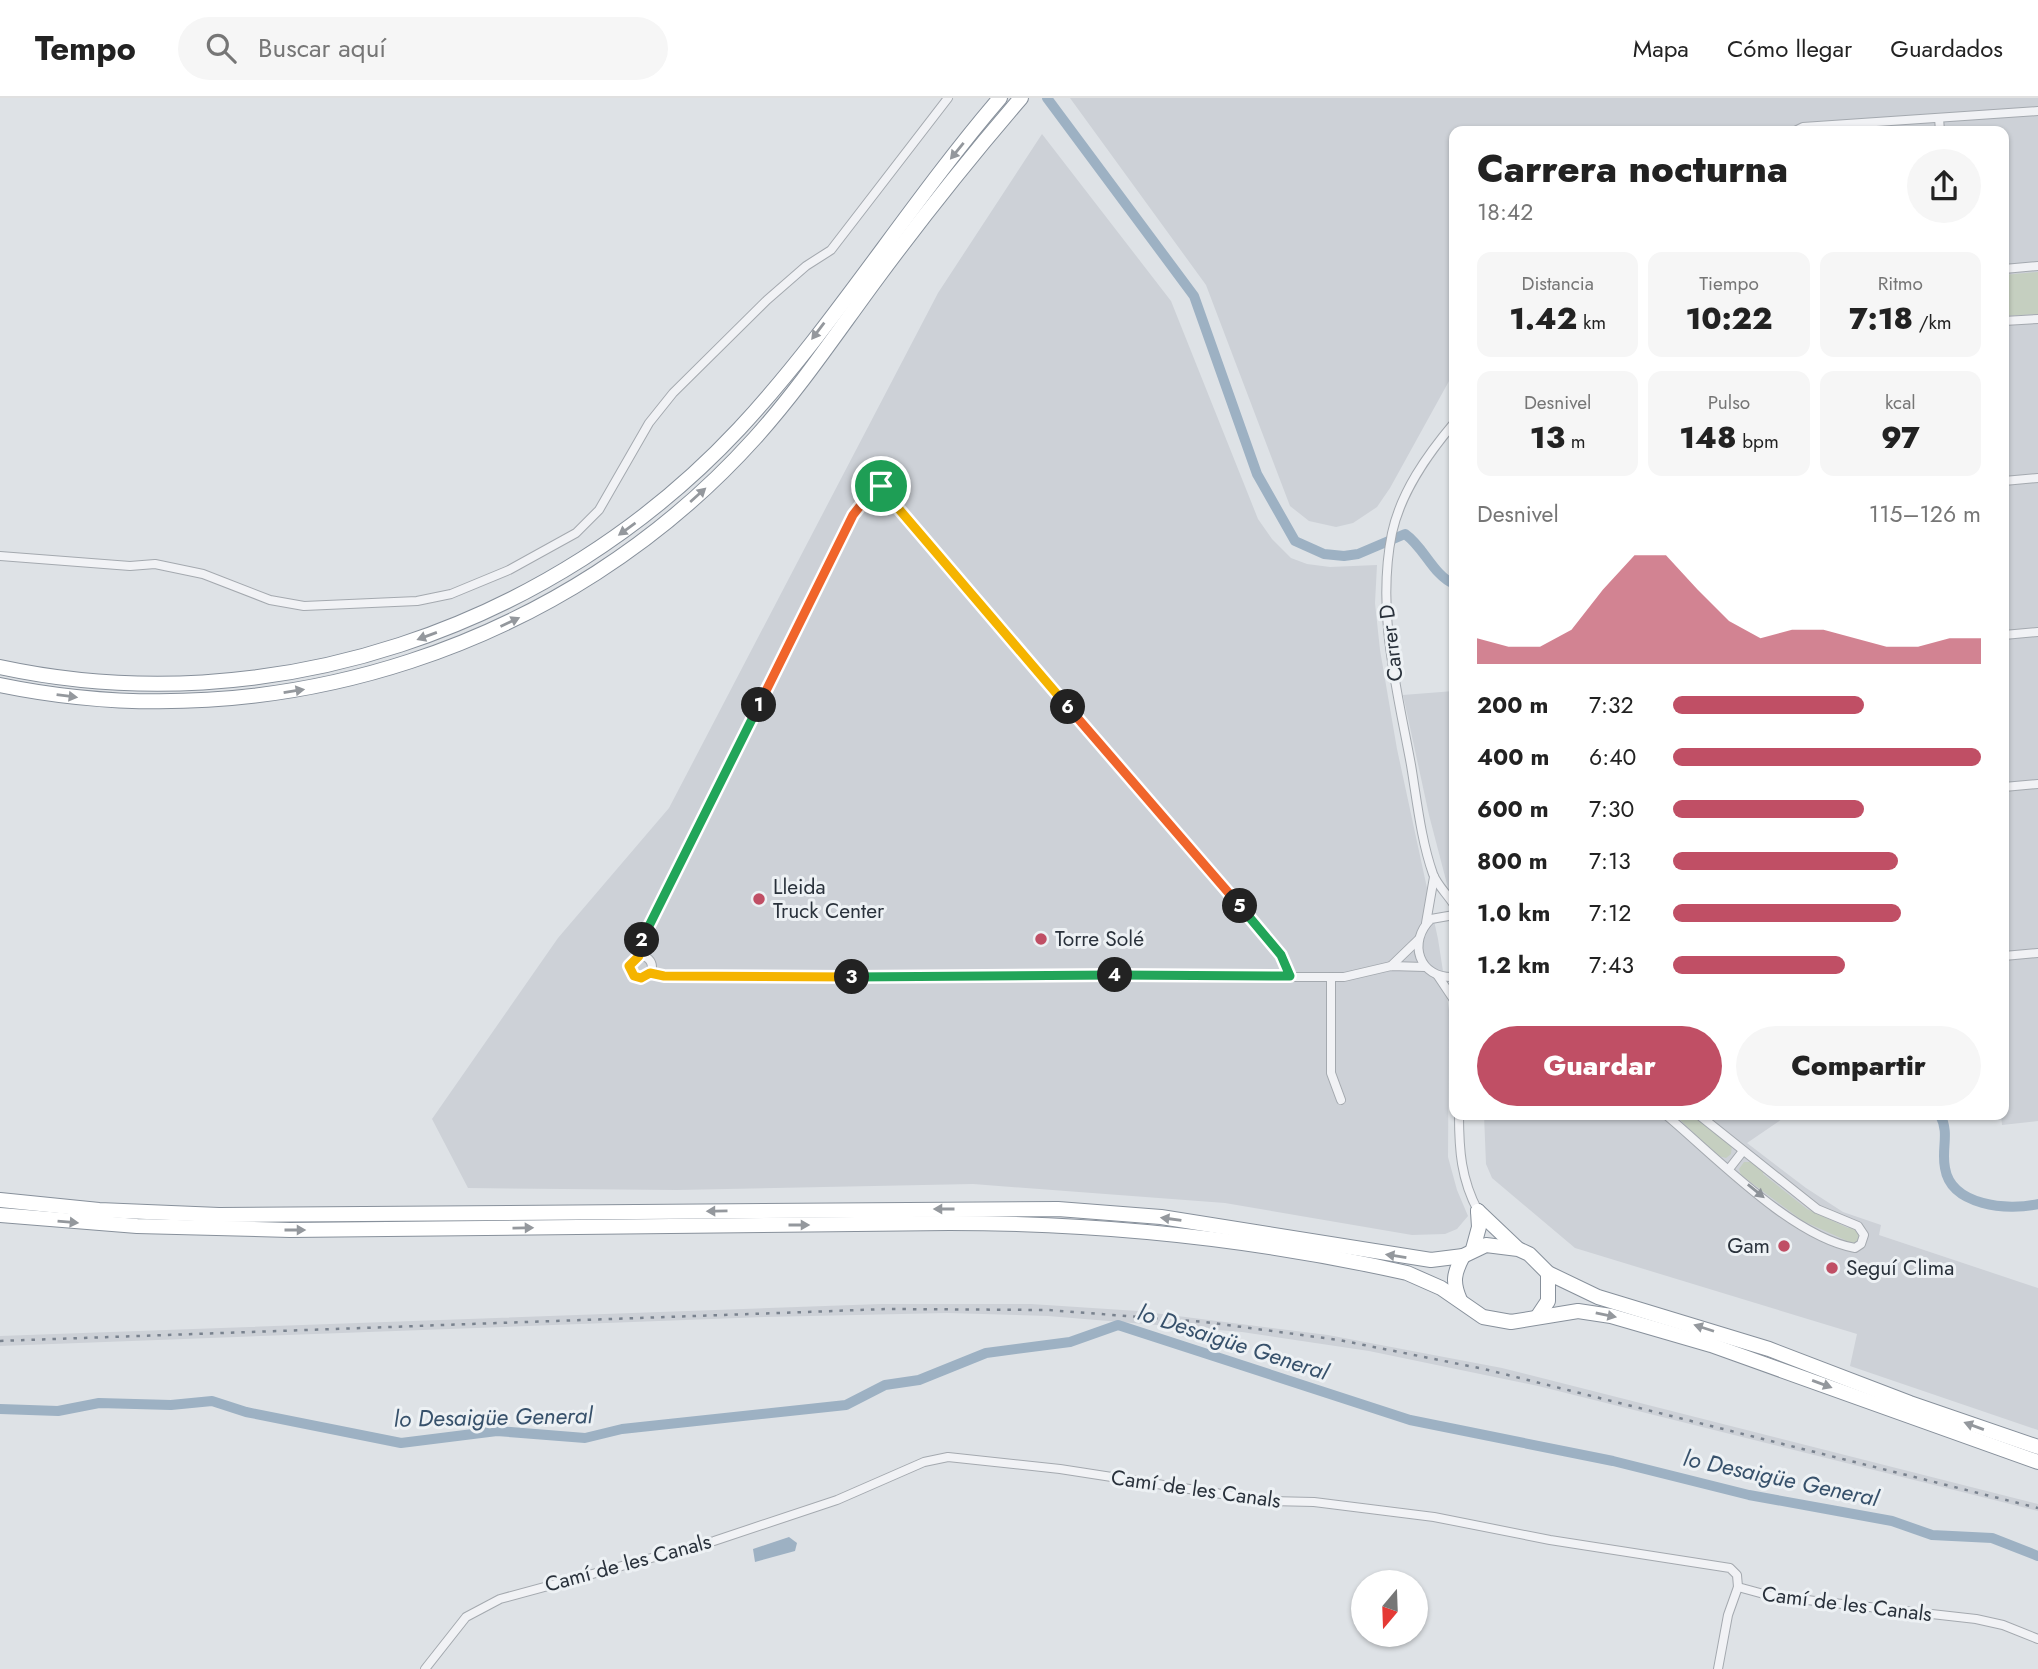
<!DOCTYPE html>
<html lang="es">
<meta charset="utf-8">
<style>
body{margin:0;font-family:Jost,sans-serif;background:#f6f6f6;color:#222;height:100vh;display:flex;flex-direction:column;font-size:26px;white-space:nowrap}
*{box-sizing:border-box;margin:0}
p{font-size:23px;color:#767676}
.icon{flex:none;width:38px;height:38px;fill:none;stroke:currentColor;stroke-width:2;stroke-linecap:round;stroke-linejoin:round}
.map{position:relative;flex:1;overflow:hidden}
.sheet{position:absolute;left:1449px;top:28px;width:560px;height:994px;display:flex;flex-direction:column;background:#fff;border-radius:14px;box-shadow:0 2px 5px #0004}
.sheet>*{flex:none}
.needle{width:46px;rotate:199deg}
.controls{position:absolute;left:1351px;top:1472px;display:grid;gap:14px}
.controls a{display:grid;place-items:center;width:77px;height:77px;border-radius:50%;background:#fff;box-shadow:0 2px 5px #0004;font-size:35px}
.pin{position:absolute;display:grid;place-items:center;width:60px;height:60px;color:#fff;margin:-30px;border:4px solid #fff;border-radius:50%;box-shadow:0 2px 7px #0007}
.km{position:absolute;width:35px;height:35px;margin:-18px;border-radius:50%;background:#222;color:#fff;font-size:19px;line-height:35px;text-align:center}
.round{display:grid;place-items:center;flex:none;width:74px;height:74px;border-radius:37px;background:#f6f6f6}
.overview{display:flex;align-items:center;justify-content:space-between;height:119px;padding:0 28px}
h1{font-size:38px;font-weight:800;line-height:52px}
.figures{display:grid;grid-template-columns:repeat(3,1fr);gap:10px;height:119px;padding:7px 28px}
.figures div{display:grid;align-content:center;border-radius:14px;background:#f6f6f6;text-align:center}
.figures b{font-size:30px;font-weight:800}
.figures small{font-size:19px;font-weight:400}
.figures p{font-size:19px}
.chart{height:196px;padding:14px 28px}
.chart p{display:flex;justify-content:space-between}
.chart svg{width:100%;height:126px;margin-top:7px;fill:#c04f65;opacity:.7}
.cta{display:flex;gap:14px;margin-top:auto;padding:14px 28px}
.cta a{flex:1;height:80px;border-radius:42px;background:#c04f65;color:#fff;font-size:28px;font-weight:800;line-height:80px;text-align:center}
.cta a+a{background:#f6f6f6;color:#222}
ul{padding:0 28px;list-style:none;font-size:23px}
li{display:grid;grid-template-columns:112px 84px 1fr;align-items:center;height:52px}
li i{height:18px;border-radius:9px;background:#c04f65}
header{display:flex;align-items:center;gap:42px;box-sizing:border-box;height:98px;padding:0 35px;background:#fff;border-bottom:2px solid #e0e0e0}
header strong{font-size:33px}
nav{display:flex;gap:38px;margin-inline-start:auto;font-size:24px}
.search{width:490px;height:63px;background:#f6f6f6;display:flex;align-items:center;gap:18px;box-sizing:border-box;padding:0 24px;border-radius:38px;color:#767676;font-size:26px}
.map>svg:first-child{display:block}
.built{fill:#cdd1d7}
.green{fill:#c5cfc0}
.water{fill:#9db1c3}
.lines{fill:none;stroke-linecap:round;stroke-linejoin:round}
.canal{stroke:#9db1c3;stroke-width:10}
.street-casing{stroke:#a4a9af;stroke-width:10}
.highway-casing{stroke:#87909b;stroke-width:16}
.street{stroke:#f1f2f5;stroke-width:8}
.highway{stroke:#fff;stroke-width:14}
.rail{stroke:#79828e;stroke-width:2.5;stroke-dasharray:3.5 7;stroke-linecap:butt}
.oneway{fill:#94989d}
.oneway2{fill:#8d9298}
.split-1-casing{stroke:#fff;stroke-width:14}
.split-2-casing{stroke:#fff;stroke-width:14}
.split-3-casing{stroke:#fff;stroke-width:14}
.split-4-casing{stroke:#fff;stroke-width:14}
.split-5-casing{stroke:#fff;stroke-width:14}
.split-6-casing{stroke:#fff;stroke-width:14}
.split-7-casing{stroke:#fff;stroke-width:14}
.split-1{stroke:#f0652b;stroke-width:9}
.split-2{stroke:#22a559;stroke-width:9}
.split-3{stroke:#f5b400;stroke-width:9}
.split-4{stroke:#22a559;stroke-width:9}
.split-5{stroke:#22a559;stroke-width:9}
.split-6{stroke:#f0652b;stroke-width:9}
.split-7{stroke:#f5b400;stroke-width:9}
.poi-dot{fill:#c04f65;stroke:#edf1f4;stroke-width:2.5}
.labels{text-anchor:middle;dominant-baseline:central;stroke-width:6;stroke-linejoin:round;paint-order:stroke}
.street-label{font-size:21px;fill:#29313b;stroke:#edf1f4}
.poi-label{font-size:21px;fill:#29313b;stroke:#edf1f4;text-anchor:start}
.water-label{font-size:23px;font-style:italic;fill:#37516b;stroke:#edf1f4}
</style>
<header>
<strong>Tempo</strong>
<div class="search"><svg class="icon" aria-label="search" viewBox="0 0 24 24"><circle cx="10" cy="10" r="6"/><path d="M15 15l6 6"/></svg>Buscar aquí</div>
<nav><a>Mapa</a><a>Cómo llegar</a><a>Guardados</a></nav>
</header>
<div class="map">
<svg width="2038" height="1571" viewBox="0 0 2038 1571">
<rect width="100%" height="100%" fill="#dee2e6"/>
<g class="built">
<path d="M 1070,0 L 2038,0 L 2038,1023 L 2002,1027 L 2001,1017 L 2004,1017 L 2004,33 L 1454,33 L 1454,274 L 1390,390 L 1377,409 L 1353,425 L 1336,429 L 1309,423 L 1290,408 L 1206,187 Z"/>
<path d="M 1042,36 L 1171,203 L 1258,421 L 1272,441 L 1291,460 L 1307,466 L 1330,469 L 1377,467 L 1375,505 L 1380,552 L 1397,651 L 1438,841 L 1449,912 L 1448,1059 L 1457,1092 L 1468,1118 L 1457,1131 L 1445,1136 L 1412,1137 L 1225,1105 L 973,1086 L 677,1092 L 468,1090 L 432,1021 L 558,840 L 669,710 L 938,195 Z"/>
<path d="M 1454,593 L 1454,813 L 1429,717 L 1403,597 Z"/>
<path d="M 1484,1017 L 1788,1017 L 1747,1045 L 1806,1090 L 1843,1114 L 1881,1127 L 1879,1137 L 2038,1190 L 2038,1332 L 1850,1268 L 1857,1236 L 1575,1150 L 1492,1080 L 1486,1066 Z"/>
<path d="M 881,1206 L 1031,1206 L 1138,1213 L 1328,1237 L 1502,1270 L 2038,1406 L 2038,1413 L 1538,1288 L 1369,1253 L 1242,1234 L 1048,1218 L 947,1215 L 765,1219 L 0,1248 L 0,1238 Z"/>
</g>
<g class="green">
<path d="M 2038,174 L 2038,216 L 2004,218 L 2004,177 Z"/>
<path d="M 1675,1017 L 1692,1017 L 1717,1037 L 1719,1035 L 1732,1047 L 1731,1056 L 1726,1060 L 1718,1058 Z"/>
<path d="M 1744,1064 L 1752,1064 L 1764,1073 L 1763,1076 L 1807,1111 L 1848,1130 L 1850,1127 L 1859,1134 L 1858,1142 L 1853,1146 L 1844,1145 L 1845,1142 L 1803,1123 L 1741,1077 L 1739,1071 Z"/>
</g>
<path class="water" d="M 789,1439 L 797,1445 L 795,1453 L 755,1464 L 753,1451 Z"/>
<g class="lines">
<g class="canal">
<path d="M 1047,0 L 1194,198 L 1257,376 L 1295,443 L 1324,456 L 1344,458 L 1358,456 L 1405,436 C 1424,449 1433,477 1454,486"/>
<path d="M 1940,1017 C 1950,1035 1941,1051 1945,1070 C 1951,1108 2008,1113 2038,1106"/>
<path d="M 0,1311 L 58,1313 L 99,1305 L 171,1307 L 212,1303 L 246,1314 L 401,1345 L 497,1333 L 585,1340 L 622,1331 L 846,1307 L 885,1287 L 919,1282 L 986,1255 L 1070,1244 L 1118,1227 L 1410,1322 L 1613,1363 L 1749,1397 L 1892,1423 L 1932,1437 L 1992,1440 L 2038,1458"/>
</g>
<defs>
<g id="street">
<path d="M 1939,20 L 1940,33"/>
<path d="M 1795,33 L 1803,29 L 2038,13"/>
<path d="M 2004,171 L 2038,168"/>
<path d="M 2004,223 L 2038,221"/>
<path d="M 1454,325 C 1427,357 1401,394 1392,435 C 1376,513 1397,591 1411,667 C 1417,703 1421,742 1433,776 C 1437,787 1448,797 1454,807"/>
<path d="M 2004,383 L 2038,380"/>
<circle cx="873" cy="397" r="11"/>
<path d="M 883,402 L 898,410 L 1258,829 L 1281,857 L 1290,878"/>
<path d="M 0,458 L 130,468 L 155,466 L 203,476 L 270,502 L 304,508 L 417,503 L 451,496 L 509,472 L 576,435 L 599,412 L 649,325 L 673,295 L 767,202 L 806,168 L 831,152 L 948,0"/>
<path d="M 2004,537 L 2038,534"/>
<path d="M 2004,689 L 2038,686"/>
<path d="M 1454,817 L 1431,821 C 1407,844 1419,881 1454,879"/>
<path d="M 1426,825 L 1434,779"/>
<circle cx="641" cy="869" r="11"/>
<path d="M 639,858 L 639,848 L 648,828 L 853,417 L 864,403"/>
<path d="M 2004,858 L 2038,855"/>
<path d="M 1391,868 L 1418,842"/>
<path d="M 650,875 L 682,879 L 1344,879 L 1391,868 L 1425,869"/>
<path d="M 1438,878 L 1454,902"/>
<path d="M 1331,879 L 1331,975 L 1341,1002"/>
<path d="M 1459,1017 C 1459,1052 1461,1081 1478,1113"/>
<path d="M 1666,1017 C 1715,1058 1792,1139 1855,1150 L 1861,1146 L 1864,1137 L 1858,1128 L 1817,1111 L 1699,1017"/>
<path d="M 1729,1071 L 1743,1053"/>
<path d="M 1738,1489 L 1771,1498 L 1976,1521 L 2003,1527 L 2038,1541"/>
<path d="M 425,1571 L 466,1519 L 500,1501 L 714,1443 L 837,1402 L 924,1364 L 948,1359 L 1060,1371 L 1267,1403 L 1314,1404 L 1434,1419 L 1550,1442 L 1730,1470 L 1737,1477 L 1738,1489"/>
<path d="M 1718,1571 L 1728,1517 L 1738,1489"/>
</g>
<g id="highway">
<path d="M 0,569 C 269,627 552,531 739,331 C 833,230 909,106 1000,0"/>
<path d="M 0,587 C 275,644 567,549 755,340 C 800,290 838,233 878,179 C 924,117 971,58 1021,0"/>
<path d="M 0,1102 L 99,1112 L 219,1117 L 1058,1111 L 1161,1119 L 1431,1162 L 1463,1158 L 1486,1147 L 1518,1151 L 1529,1156 L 1548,1175 L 1598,1199 L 1769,1251 L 1910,1305 L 2038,1349"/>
<path d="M 1478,1113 L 1517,1150"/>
<path d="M 0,1117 L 137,1128 L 290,1132 L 949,1125 C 1103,1125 1256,1141 1407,1175 L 1441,1190 L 1483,1219 L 1511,1224 L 1578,1213 L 1611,1218 L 1711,1247 L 2038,1364"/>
<path d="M 1473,1151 L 1479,1129 L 1478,1113"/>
<path d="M 1460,1202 C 1452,1184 1454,1175 1463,1158"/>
<path d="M 1538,1218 L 1548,1203 L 1548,1175"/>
</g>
</defs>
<use href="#street" class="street-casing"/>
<use href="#highway" class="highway-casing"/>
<use href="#street" class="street"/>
<use href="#highway" class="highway"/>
<path class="rail" d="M 0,1243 L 888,1211 L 1048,1212 L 1205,1224 L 1339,1242 L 1484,1271 L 2038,1410"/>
</g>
<defs><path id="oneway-solid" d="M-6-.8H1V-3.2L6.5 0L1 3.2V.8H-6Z" transform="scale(1.75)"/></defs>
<g class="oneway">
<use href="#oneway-solid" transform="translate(957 53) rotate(129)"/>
<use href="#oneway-solid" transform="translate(818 233) rotate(127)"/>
<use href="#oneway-solid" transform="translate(698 397) rotate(-42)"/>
<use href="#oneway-solid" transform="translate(627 431) rotate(144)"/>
<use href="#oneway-solid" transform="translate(510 524) rotate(-25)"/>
<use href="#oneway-solid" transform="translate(427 538) rotate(160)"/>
<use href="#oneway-solid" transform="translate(294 593) rotate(-9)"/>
<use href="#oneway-solid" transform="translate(67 598) rotate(7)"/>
<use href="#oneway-solid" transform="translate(944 1111) rotate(180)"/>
<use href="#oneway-solid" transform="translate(717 1113) rotate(179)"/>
<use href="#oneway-solid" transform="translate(1171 1121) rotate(-172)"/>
<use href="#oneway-solid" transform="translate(68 1124) rotate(5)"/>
<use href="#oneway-solid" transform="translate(799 1127)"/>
<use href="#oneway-solid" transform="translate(523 1130) rotate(-1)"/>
<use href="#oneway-solid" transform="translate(295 1132)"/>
<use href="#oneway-solid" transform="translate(1396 1158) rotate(-171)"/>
<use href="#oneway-solid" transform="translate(1606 1217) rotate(12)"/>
<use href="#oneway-solid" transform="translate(1704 1230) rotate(-162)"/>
<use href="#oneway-solid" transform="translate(1822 1286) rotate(20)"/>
<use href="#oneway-solid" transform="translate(1974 1328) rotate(-160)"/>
</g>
<use class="oneway2" href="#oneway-solid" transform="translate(1756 1093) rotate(39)"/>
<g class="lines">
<defs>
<path id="split-1" d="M 759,607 L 853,417 L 864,403 L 865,389 L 875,386 L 881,388"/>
<path id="split-2" d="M 642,842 L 759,607"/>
<path id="split-3" d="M 642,842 L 639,858 L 629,868 L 634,878 L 641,880 L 650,875 L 664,878 L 852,879"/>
<path id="split-4" d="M 852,879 L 1115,877"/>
<path id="split-5" d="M 1115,877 L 1290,878 L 1281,857 L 1240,808"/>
<path id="split-6" d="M 1068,609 L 1240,808"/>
<path id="split-7" d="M 881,388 L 883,402 L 898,410 L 1068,609"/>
</defs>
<use href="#split-1" class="split-1-casing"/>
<use href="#split-2" class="split-2-casing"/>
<use href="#split-3" class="split-3-casing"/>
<use href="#split-4" class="split-4-casing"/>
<use href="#split-5" class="split-5-casing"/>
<use href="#split-6" class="split-6-casing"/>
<use href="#split-7" class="split-7-casing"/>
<use href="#split-1" class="split-1"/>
<use href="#split-2" class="split-2"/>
<use href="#split-3" class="split-3"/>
<use href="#split-4" class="split-4"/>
<use href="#split-5" class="split-5"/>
<use href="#split-6" class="split-6"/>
<use href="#split-7" class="split-7"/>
</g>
<g class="poi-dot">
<circle cx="759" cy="801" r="7"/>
<circle cx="1041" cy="841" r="7"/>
<circle cx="1784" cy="1148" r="7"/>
<circle cx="1832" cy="1170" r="7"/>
</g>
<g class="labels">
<g class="street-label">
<text transform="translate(1391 545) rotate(-97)">Carrer D</text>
<text transform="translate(1196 1391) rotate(8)">Camí de les Canals</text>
<text transform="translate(628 1465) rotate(-15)">Camí de les Canals</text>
<text transform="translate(1847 1506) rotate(7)">Camí de les Canals</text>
</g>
<g class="poi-label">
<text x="773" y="789">Lleida<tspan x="773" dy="24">Truck Center</tspan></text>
<text x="1055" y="841">Torre Solé</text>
<text x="1770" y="1148" text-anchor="end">Gam</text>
<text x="1846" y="1170">Seguí Clima</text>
</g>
<g class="water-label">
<text transform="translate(1233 1244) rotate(18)">lo Desaigüe General</text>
<text transform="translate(493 1319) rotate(-1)">lo Desaigüe General</text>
<text transform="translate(1781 1380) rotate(12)">lo Desaigüe General</text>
</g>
</g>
</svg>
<div class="controls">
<a><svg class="needle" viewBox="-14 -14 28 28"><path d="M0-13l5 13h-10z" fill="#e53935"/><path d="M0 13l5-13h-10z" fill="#767676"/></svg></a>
</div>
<div class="pin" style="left:881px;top:388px;background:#1e9e55"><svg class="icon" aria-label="arrive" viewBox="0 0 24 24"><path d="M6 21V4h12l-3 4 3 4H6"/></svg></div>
<b class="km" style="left:759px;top:607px">1</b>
<b class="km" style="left:642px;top:842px">2</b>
<b class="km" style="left:852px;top:879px">3</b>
<b class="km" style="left:1115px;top:877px">4</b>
<b class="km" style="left:1240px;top:808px">5</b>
<b class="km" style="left:1068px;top:609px">6</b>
<section class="sheet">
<div class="overview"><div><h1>Carrera nocturna</h1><p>18:42</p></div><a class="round"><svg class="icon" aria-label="share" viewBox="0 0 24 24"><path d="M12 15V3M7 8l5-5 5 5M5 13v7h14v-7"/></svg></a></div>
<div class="figures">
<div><p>Distancia</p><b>1.42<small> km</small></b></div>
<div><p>Tiempo</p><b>10:22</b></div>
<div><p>Ritmo</p><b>7:18<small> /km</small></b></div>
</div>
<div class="figures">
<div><p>Desnivel</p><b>13<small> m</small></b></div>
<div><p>Pulso</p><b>148<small> bpm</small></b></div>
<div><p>kcal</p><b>97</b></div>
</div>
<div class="chart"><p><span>Desnivel</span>115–126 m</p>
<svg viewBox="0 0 160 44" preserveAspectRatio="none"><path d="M0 44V35L10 38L20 38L30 32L40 18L50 6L60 6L70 18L80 29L90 35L100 32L110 32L120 35L130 38L140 38L150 35L160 35V44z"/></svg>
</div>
<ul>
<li><b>200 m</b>7:32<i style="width:62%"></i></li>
<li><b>400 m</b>6:40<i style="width:100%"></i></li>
<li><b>600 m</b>7:30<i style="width:62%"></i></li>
<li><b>800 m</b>7:13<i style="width:73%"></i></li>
<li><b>1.0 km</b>7:12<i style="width:74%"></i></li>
<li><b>1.2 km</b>7:43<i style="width:56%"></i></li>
</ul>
<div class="cta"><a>Guardar</a><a>Compartir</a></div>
</section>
</div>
